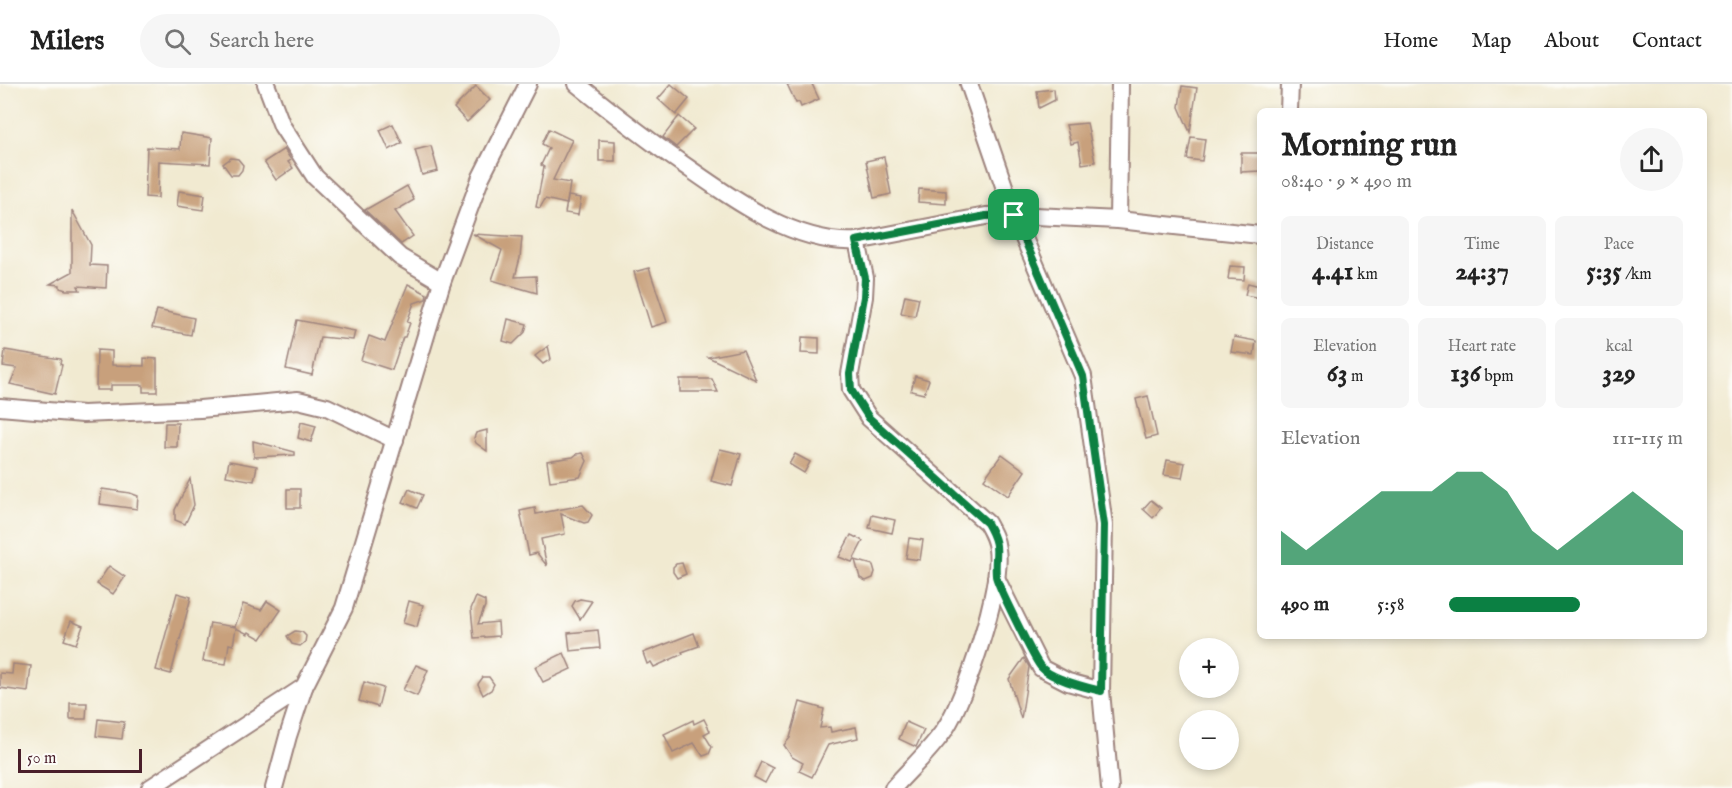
<!DOCTYPE html>
<meta charset="utf-8">
<style>
body{margin:0;font-family:"IM FELL English",serif;background:#f6f6f6;color:#222;height:100vh;display:flex;flex-direction:column;font-size:22px;white-space:nowrap}
*{box-sizing:border-box;margin:0}
p{font-size:20px;color:#767676}
.icon{flex:none;width:33px;height:33px;fill:none;stroke:currentColor;stroke-width:2;stroke-linecap:round;stroke-linejoin:round}
.map{position:relative;flex:1;overflow:hidden}
.details{position:absolute;left:1257px;top:24px;width:450px;height:531px;display:flex;flex-direction:column;background:#fff;border-radius:9px;box-shadow:0 3px 9px #0003}
.details>*{flex:none}
.tools{position:absolute;left:1179px;top:554px;display:grid;gap:12px}
.tools a{display:grid;place-items:center;width:60px;height:60px;border-radius:50%;background:#fff;box-shadow:0 3px 9px #0003;font-size:30px}
.scale{position:absolute;left:18px;bottom:15px;width:124px;box-sizing:border-box;padding-left:6px;border:3px solid #4a1f2b;border-top:0;font-size:16px;line-height:21px;white-space:nowrap;color:#4a1f2b;-webkit-text-stroke:4px #fdfcf7;paint-order:stroke}
.pin{position:absolute;display:grid;place-items:center;width:51px;height:51px;color:#fff;margin:-26px;border-radius:12px;box-shadow:0 3px 9px #0006}
.round{display:grid;place-items:center;flex:none;width:63px;height:63px;border-radius:32px;background:#f6f6f6}
.summary{display:flex;align-items:center;justify-content:space-between;height:102px;padding:0 24px}
h1{font-size:33px;font-weight:700;line-height:45px}
.stats{display:grid;grid-template-columns:repeat(3,1fr);gap:9px;height:102px;padding:6px 24px}
.stats div{display:grid;align-content:center;border-radius:9px;background:#f6f6f6;text-align:center}
.stats b{font-size:26px;font-weight:700}
.stats small{font-size:16px;font-weight:400}
.stats p{font-size:16px}
.chart{height:168px;padding:12px 24px}
.chart p{display:flex;justify-content:space-between}
.chart svg{width:100%;height:108px;margin-top:6px;fill:#0b8043;opacity:.7}
ul{padding:0 24px;list-style:none;font-size:20px}
li{display:grid;grid-template-columns:96px 72px 1fr;align-items:center;height:45px}
li i{height:15px;border-radius:8px;background:#0b8043}
header{display:flex;align-items:center;gap:36px;box-sizing:border-box;height:84px;padding:0 30px;background:#fff;border-bottom:2px solid #e0e0e0}
header strong{font-size:28px}
nav{display:flex;gap:33px;margin-inline-start:auto;font-size:21px}
.search{width:420px;height:54px;background:#f6f6f6;display:flex;align-items:center;gap:15px;box-sizing:border-box;padding:0 21px;border-radius:33px;color:#767676;font-size:22px}
.map>svg:first-child{display:block}
.building{fill:#c8a07c}
.lines{fill:none;stroke-linecap:round;stroke-linejoin:round}
.minor-casing{stroke:#9e847e;stroke-width:20}
.minor{stroke:#fff;stroke-width:16}
.route-casing{stroke:#fff;stroke-width:12}
.route{stroke:#0b8043;stroke-width:8}
</style>
<header>
<strong>Milers</strong>
<div class="search"><svg class="icon" aria-label="search" viewBox="0 0 24 24"><circle cx="10" cy="10" r="6"/><path d="M15 15l6 6"/></svg>Search here</div>
<nav><a>Home</a><a>Map</a><a>About</a><a>Contact</a></nav>
</header>
<div class="map">
<svg width="1732" height="704" viewBox="0 0 1732 704">
<rect width="100%" height="100%" fill="#fdfcf7"/>
<filter id="ink" filterUnits="userSpaceOnUse"><feTurbulence type="fractalNoise" baseFrequency=".0167" numOctaves="2"/><feDisplacementMap in="SourceGraphic" scale="12" xChannelSelector="R" yChannelSelector="G"/><feConvolveMatrix kernelMatrix="1 2 1 2 8 2 1 2 1" color-interpolation-filters="sRGB"/></filter>
<filter id="wash" filterUnits="userSpaceOnUse"><feTurbulence type="fractalNoise" baseFrequency=".008" numOctaves="4" result="noise"/><feDisplacementMap in="SourceGraphic" scale="24" xChannelSelector="R" yChannelSelector="G"/><feGaussianBlur stdDeviation="1.35" result="paint"/><feColorMatrix in="noise" values="0 0 0 0 0 0 0 0 0 0 0 0 0 0 0 0 0 1.4 0 .05"/><feComposite in="paint" operator="in"/></filter>
<g filter="url(#wash)">
<rect width="100%" height="100%" fill="#f1ead1"/>
<g id="blocks">
<g class="building">
<path d="M 671,0 L 689,15 L 676,31 L 658,15 Z"/>
<path d="M 787,0 L 812,0 L 819,15 L 801,23 L 799,18 L 796,19 Z"/>
<path d="M 476,2 L 490,16 L 467,38 L 454,24 Z"/>
<path d="M 1182,2 L 1197,4 L 1190,48 L 1179,23 Z"/>
<path d="M 1054,5 L 1055,16 L 1039,24 L 1037,7 Z"/>
<path d="M 679,32 L 694,45 L 676,63 L 663,53 Z"/>
<path d="M 1087,39 L 1095,78 L 1082,80 L 1078,58 L 1071,60 L 1066,41 Z"/>
<path d="M 393,40 L 402,59 L 389,66 L 380,46 Z"/>
<path d="M 549,45 L 572,56 L 553,96 L 570,99 L 567,120 L 545,115 L 540,124 L 536,123 L 544,83 L 541,81 L 549,64 L 542,60 Z"/>
<path d="M 181,49 L 212,54 L 210,80 L 159,77 L 158,114 L 145,113 L 147,63 L 180,65 Z"/>
<path d="M 1191,53 L 1205,55 L 1202,77 L 1187,75 Z"/>
<path d="M 599,56 L 615,57 L 615,77 L 599,77 Z"/>
<path d="M 431,62 L 438,87 L 422,91 L 415,66 Z"/>
<path d="M 284,65 L 291,76 L 288,78 L 293,84 L 276,96 L 264,78 Z"/>
<path d="M 1241,69 L 1260,69 L 1260,87 L 1241,88 Z"/>
<path d="M 884,73 L 891,110 L 874,114 L 866,77 Z"/>
<path d="M 231,74 L 238,75 L 243,81 L 242,86 L 238,91 L 231,91 L 223,80 Z"/>
<path d="M 407,102 L 414,116 L 395,127 L 413,152 L 401,160 L 365,126 Z"/>
<path d="M 919,105 L 946,107 L 946,120 L 918,118 Z"/>
<path d="M 179,107 L 205,111 L 203,126 L 177,122 Z"/>
<path d="M 568,112 L 581,114 L 578,131 L 565,129 Z"/>
<path d="M 72,126 L 91,161 L 90,181 L 107,182 L 106,204 L 78,202 L 80,206 L 66,206 L 60,204 L 60,201 L 50,200 L 72,188 Z"/>
<path d="M 473,150 L 522,153 L 520,174 L 515,193 L 536,192 L 537,209 L 492,196 L 502,166 Z"/>
<path d="M 1230,182 L 1245,183 L 1244,196 L 1228,195 Z"/>
<path d="M 649,184 L 667,238 L 651,243 L 634,188 Z"/>
<path d="M 1248,199 L 1260,202 L 1260,214 L 1245,211 Z"/>
<path d="M 408,200 L 427,210 L 426,215 L 414,219 L 407,238 L 410,239 L 405,253 L 403,253 L 392,286 L 361,276 L 369,252 L 385,258 Z"/>
<path d="M 905,211 L 919,214 L 915,232 L 901,229 Z"/>
<path d="M 157,226 L 194,234 L 191,251 L 152,244 Z"/>
<path d="M 508,235 L 527,240 L 525,248 L 513,260 L 503,257 Z"/>
<path d="M 297,236 L 355,247 L 353,256 L 320,253 L 312,291 L 286,285 Z"/>
<path d="M 802,253 L 819,254 L 819,270 L 801,269 Z"/>
<path d="M 1234,253 L 1256,257 L 1254,271 L 1231,268 Z"/>
<path d="M 548,262 L 551,275 L 543,280 L 535,272 Z"/>
<path d="M 5,266 L 61,275 L 60,280 L 62,281 L 55,310 L 10,300 L 17,284 L 3,282 Z"/>
<path d="M 97,266 L 112,267 L 112,281 L 144,282 L 144,274 L 157,275 L 157,308 L 143,308 L 143,301 L 111,301 L 111,306 L 96,306 Z"/>
<path d="M 743,266 L 756,296 L 708,273 Z"/>
<path d="M 915,292 L 929,296 L 924,310 L 911,307 Z"/>
<path d="M 680,295 L 712,295 L 718,308 L 680,308 Z"/>
<path d="M 1148,312 L 1157,352 L 1146,355 L 1136,315 Z"/>
<path d="M 301,338 L 316,342 L 311,358 L 298,354 Z"/>
<path d="M 165,339 L 178,339 L 177,363 L 164,363 Z"/>
<path d="M 487,346 L 487,367 L 476,359 L 474,354 L 476,349 Z"/>
<path d="M 253,357 L 295,368 L 295,371 L 254,373 Z"/>
<path d="M 720,365 L 741,370 L 732,402 L 711,397 Z"/>
<path d="M 583,369 L 587,377 L 580,393 L 550,397 L 547,377 L 573,373 L 577,370 Z"/>
<path d="M 795,370 L 810,378 L 804,389 L 789,380 Z"/>
<path d="M 1002,370 L 1025,387 L 1008,412 L 984,395 Z"/>
<path d="M 1167,376 L 1185,379 L 1182,394 L 1164,391 Z"/>
<path d="M 229,377 L 257,382 L 254,397 L 226,392 Z"/>
<path d="M 190,395 L 194,421 L 185,440 L 175,436 L 175,426 Z"/>
<path d="M 102,405 L 130,409 L 138,412 L 137,425 L 100,420 Z"/>
<rect x="287" y="405" width="13" height="19"/>
<path d="M 409,405 L 423,411 L 417,424 L 403,418 Z"/>
<path d="M 1151,416 L 1161,424 L 1153,434 L 1143,425 Z"/>
<path d="M 583,421 L 592,431 L 588,438 L 584,439 L 561,430 L 565,450 L 541,455 L 547,482 L 537,469 L 529,471 L 520,427 L 535,424 L 536,430 Z"/>
<path d="M 872,431 L 895,436 L 892,449 L 869,444 Z"/>
<path d="M 851,451 L 863,457 L 852,478 L 839,473 Z"/>
<path d="M 909,454 L 923,456 L 920,476 L 906,474 Z"/>
<path d="M 855,476 L 873,481 L 875,488 L 873,494 L 866,497 L 860,494 Z"/>
<path d="M 682,479 L 686,490 L 677,494 L 673,488 L 673,483 L 676,480 Z"/>
<path d="M 109,482 L 125,493 L 113,510 L 97,500 Z"/>
<path d="M 177,509 L 191,513 L 171,590 L 156,586 Z"/>
<path d="M 476,513 L 485,517 L 485,522 L 478,540 L 498,538 L 499,552 L 474,554 L 471,525 Z"/>
<path d="M 580,515 L 592,517 L 580,535 L 572,522 L 575,517 Z"/>
<path d="M 267,517 L 281,526 L 261,555 L 249,548 L 248,550 L 236,544 L 233,561 L 229,560 L 226,580 L 203,577 L 210,539 L 235,543 L 243,520 L 261,526 Z"/>
<path d="M 409,517 L 423,521 L 417,543 L 403,539 Z"/>
<path d="M 71,537 L 83,542 L 76,560 L 64,556 Z"/>
<path d="M 598,546 L 600,564 L 570,567 L 568,549 Z"/>
<path d="M 295,547 L 302,548 L 306,552 L 305,558 L 300,562 L 292,560 L 287,552 Z"/>
<path d="M 694,549 L 699,562 L 682,568 L 683,570 L 654,583 L 651,578 L 647,580 L 643,569 Z"/>
<path d="M 564,569 L 571,585 L 543,598 L 535,583 Z"/>
<path d="M 1024,574 L 1029,583 L 1021,635 L 1009,595 Z"/>
<path d="M 13,580 L 31,582 L 28,608 L 0,604 L 0,589 L 12,590 Z"/>
<path d="M 416,581 L 428,586 L 417,612 L 403,606 Z"/>
<path d="M 483,593 L 489,593 L 494,600 L 491,606 L 483,611 L 478,600 Z"/>
<path d="M 364,598 L 383,604 L 378,623 L 359,617 Z"/>
<path d="M 800,618 L 824,625 L 820,644 L 830,643 L 831,648 L 856,643 L 858,654 L 828,661 L 812,693 L 799,687 L 803,679 L 792,673 L 784,661 L 790,654 Z"/>
<path d="M 70,619 L 87,619 L 86,635 L 70,635 Z"/>
<path d="M 98,635 L 124,638 L 122,655 L 96,652 Z"/>
<path d="M 704,635 L 710,647 L 704,650 L 712,663 L 709,670 L 703,672 L 694,659 L 673,669 L 664,650 L 693,636 L 694,640 Z"/>
<path d="M 906,638 L 924,646 L 916,663 L 899,655 Z"/>
<path d="M 761,678 L 773,684 L 765,699 L 754,693 Z"/>
</g>
</g>
</g>
<g filter="url(#ink)">
<use href="#blocks" fill-opacity="0" stroke="#9e847e" stroke-width="1.5"/>
<g class="lines">
<defs>
<g id="minor">
<path d="M 266,0 L 282,42 L 315,93 L 400,173 L 442,198"/>
<path d="M 577,0 C 613,29 649,57 687,83 C 734,116 796,161 857,157 L 986,132 L 1014,131 L 969,0"/>
<path d="M 1289,27 L 1290,0"/>
<path d="M 1118,136 L 1120,0"/>
<path d="M 857,157 L 865,194 L 864,213 L 850,290 L 851,306 L 869,334 L 987,439 C 992,448 996,455 997,465 C 1003,503 966,613 945,645 C 931,666 910,685 893,704"/>
<path d="M 0,323 L 83,330 L 200,325 L 298,316 L 327,323 L 395,356"/>
<path d="M 996,494 L 1041,584 L 1068,598 L 1101,607"/>
<path d="M 150,704 L 304,603 L 344,524 L 442,198 L 481,93 L 528,0"/>
<path d="M 274,704 L 288,652 L 304,603"/>
<path d="M 1110,704 L 1101,607 L 1104,441 L 1083,292 L 1014,131 L 1118,136 L 1260,151"/>
</g>
</defs>
<use href="#minor" class="minor-casing"/>
<use href="#minor" class="minor"/>
</g>
</g>
<g class="lines" filter="url(#ink)">
<defs>
<path id="route" d="M 1014,131 L 1083,292 L 1104,441 L 1101,607 C 1085,603 1051,595 1041,583 C 1036,579 996,498 996,492 C 994,467 1002,465 987,439 L 869,334 L 851,306 L 850,290 L 864,213 L 865,194 L 856,157 L 986,132 Z"/>
</defs>
<use href="#route" class="route-casing"/>
<use href="#route" class="route"/>
</g>
</svg>
<div class="tools">
<a>+</a>
<a>−</a>
</div>
<div class="scale">50 m</div>
<div class="pin" style="left:1014px;top:131px;background:#1e9e55"><svg class="icon" aria-label="arrive" viewBox="0 0 24 24"><path d="M6 21V4h12l-3 4 3 4H6"/></svg></div>
<section class="details">
<div class="summary"><div><h1>Morning run</h1><p>08:40 · 9 × 490 m</p></div><a class="round"><svg class="icon" aria-label="share" viewBox="0 0 24 24"><path d="M12 15V3M7 8l5-5 5 5M5 13v7h14v-7"/></svg></a></div>
<div class="stats">
<div><p>Distance</p><b>4.41<small> km</small></b></div>
<div><p>Time</p><b>24:37</b></div>
<div><p>Pace</p><b>5:35<small> /km</small></b></div>
</div>
<div class="stats">
<div><p>Elevation</p><b>63<small> m</small></b></div>
<div><p>Heart rate</p><b>136<small> bpm</small></b></div>
<div><p>kcal</p><b>329</b></div>
</div>
<div class="chart"><p><span>Elevation</span>111–115 m</p>
<svg viewBox="0 0 160 44" preserveAspectRatio="none"><path d="M0 44V30L10 38L20 30L30 22L40 14L50 14L60 14L70 6L80 6L90 14L100 30L110 38L120 30L130 22L140 14L150 22L160 30V44z"/></svg>
</div>
<ul>
<li><b>490 m</b>5:58<i style="width:56%"></i></li>
</ul>
</section>
</div>
